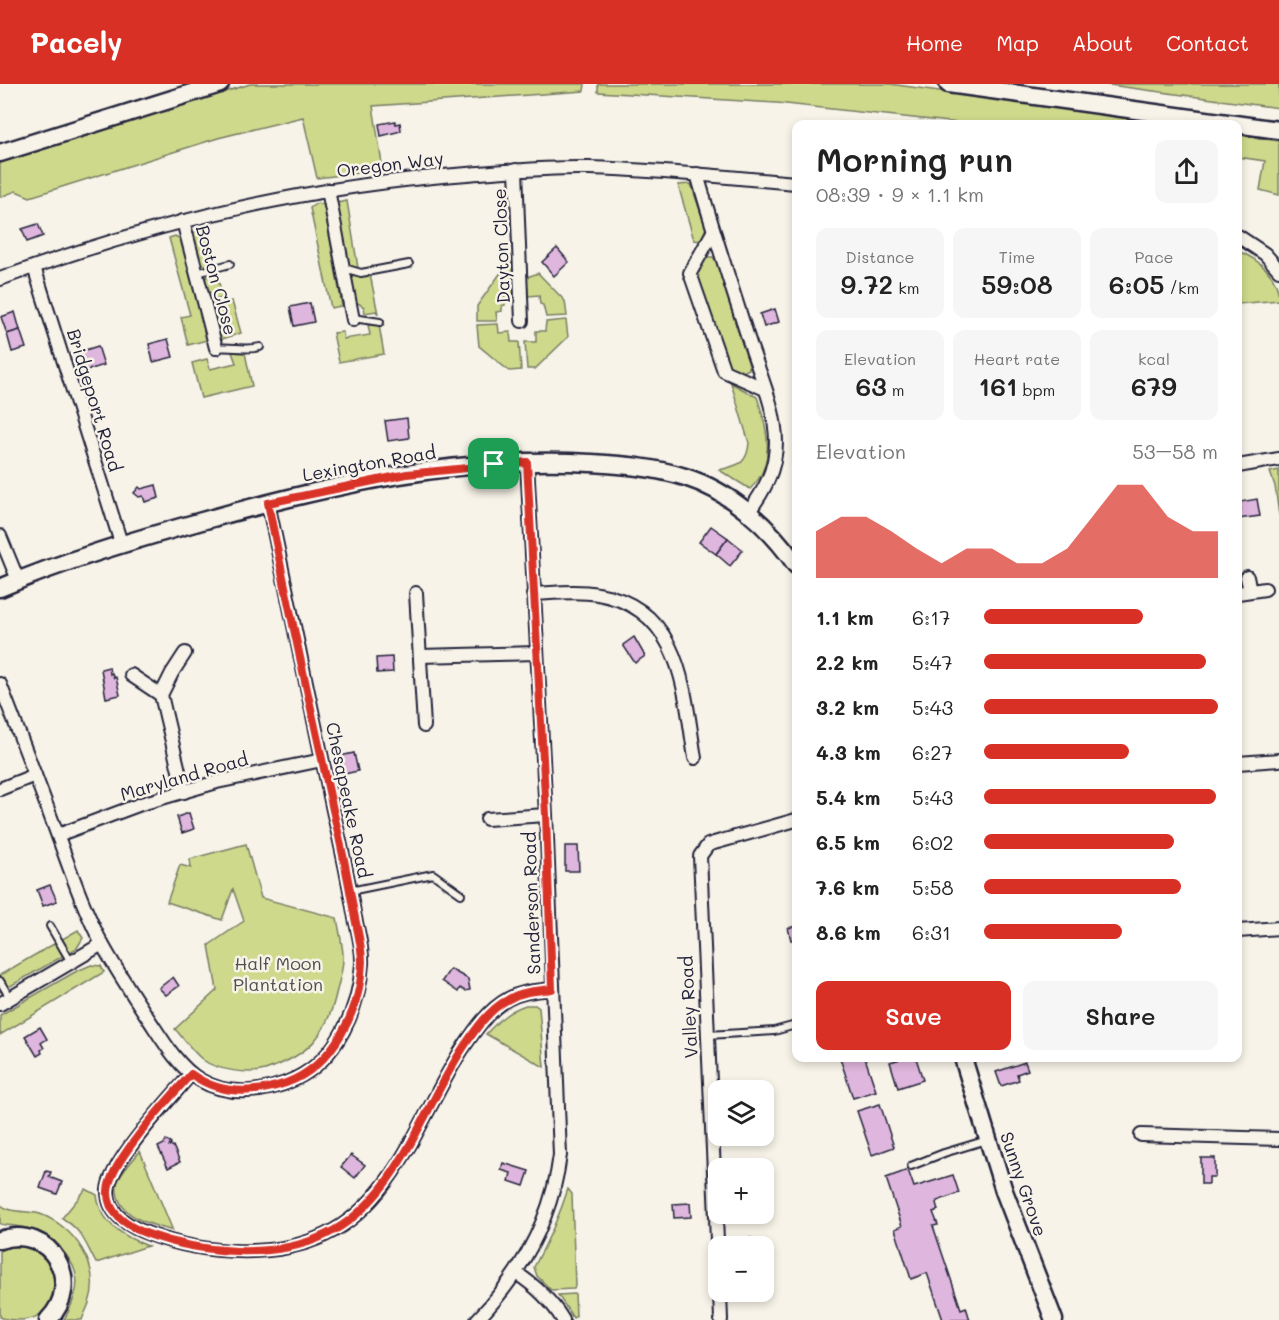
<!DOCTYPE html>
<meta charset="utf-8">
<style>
body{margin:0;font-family:Mali,sans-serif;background:#f6f6f6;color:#222;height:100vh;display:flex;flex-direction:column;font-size:22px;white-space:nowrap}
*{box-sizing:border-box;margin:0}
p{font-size:20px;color:#767676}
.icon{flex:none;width:33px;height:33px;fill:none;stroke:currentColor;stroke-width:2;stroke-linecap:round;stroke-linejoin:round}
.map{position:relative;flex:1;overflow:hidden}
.side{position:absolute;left:792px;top:36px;width:450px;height:942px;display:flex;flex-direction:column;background:#fff;border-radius:12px;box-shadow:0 3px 9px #0003}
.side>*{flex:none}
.tools{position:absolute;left:708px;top:996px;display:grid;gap:12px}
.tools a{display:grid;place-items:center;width:66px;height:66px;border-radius:12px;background:#fff;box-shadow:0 3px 9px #0003;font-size:30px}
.pin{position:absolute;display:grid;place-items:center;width:51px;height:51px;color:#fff;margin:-26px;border-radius:12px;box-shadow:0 3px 9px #0006}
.round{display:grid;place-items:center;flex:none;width:63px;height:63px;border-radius:12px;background:#f6f6f6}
.overview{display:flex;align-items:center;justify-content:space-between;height:102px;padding:0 24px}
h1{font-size:33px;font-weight:600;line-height:45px}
.metrics{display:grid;grid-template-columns:repeat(3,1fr);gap:9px;height:102px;padding:6px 24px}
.metrics div{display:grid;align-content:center;border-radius:12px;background:#f6f6f6;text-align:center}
.metrics b{font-size:26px;font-weight:600}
.metrics small{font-size:16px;font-weight:400}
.metrics p{font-size:16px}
.chart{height:168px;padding:12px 24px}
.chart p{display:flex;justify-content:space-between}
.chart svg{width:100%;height:108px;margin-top:6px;fill:#d93025;opacity:.7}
.primary-button{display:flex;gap:12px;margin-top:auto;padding:12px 24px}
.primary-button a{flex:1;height:69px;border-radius:12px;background:#d93025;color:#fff;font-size:24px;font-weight:600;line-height:69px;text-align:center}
.primary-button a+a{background:#f6f6f6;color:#222}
ul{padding:0 24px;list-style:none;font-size:20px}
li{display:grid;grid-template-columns:96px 72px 1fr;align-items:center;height:45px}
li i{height:15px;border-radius:8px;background:#d93025}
header{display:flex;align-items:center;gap:36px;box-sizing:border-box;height:84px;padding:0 30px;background:#d93025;color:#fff}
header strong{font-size:28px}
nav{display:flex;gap:33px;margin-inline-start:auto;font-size:21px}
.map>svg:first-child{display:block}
.green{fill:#ced98c;stroke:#787e64;stroke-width:1.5}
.building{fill:#dfb6dd;stroke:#22223b;stroke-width:1.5}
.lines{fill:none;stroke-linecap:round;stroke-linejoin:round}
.lane-casing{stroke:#22223b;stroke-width:10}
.street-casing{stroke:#22223b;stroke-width:16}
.secondary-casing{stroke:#22223b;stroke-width:21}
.lane{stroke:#f7f3e8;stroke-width:6}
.street{stroke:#f7f3e8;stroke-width:12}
.secondary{stroke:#f7f3e8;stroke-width:16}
.route-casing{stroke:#fff;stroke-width:12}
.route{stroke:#d93025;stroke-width:8}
.labels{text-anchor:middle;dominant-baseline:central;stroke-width:5;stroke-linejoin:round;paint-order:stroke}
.street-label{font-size:18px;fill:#22223b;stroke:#f7f3e8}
.park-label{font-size:18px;fill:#4d504f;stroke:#f7f3e8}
</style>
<header>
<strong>Pacely</strong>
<nav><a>Home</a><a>Map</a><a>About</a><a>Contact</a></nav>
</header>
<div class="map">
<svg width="1279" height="1236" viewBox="0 0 1279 1236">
<rect width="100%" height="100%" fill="#f7f3e8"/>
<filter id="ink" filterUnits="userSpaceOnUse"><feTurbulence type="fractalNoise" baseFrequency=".0167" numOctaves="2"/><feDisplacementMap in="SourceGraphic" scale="12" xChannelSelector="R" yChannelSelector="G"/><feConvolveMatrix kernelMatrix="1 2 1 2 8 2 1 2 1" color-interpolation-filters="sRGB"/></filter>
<g filter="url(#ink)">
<g class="green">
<path d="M 250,0 L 585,0 L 584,7 L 373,22 L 383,86 L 317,94 L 303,33 L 218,54 L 30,113 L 16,107 L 0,113 L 0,79 Z"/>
<path d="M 598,0 L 890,0 L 1172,40 L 968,40 L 777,19 L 598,8 Z"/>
<path d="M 1102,0 L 1279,0 L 1279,24 Z"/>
<path d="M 1238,51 L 1279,57 L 1279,111 L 1260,106 L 1265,77 L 1238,73 Z"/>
<path d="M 691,100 L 706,144 L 701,157 L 694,156 L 678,101 Z"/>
<path d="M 347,117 L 358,184 L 349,182 L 346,178 L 336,122 L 337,119 Z"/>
<path d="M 317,119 L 324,121 L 342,222 L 331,224 L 310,124 Z"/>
<path d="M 206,143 L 214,180 L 207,182 L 198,178 L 193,149 Z"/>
<path d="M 175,152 L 182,156 L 207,256 L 188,261 L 181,233 L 190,231 L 169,154 Z"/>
<path d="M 1238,167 C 1258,175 1279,191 1279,216 L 1238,220 Z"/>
<path d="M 708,173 L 713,173 L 716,177 L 749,281 L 749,285 L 741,289 L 725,280 L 697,192 L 705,175 Z"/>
<path d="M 514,179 L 516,210 L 505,212 L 505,221 L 502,222 L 502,227 L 496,228 L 497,237 L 477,237 L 477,222 L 507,180 Z"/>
<path d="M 216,188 L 223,214 L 209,217 L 205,195 L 209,190 Z"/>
<path d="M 349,188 L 362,192 L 370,190 L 378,230 L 376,227 L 365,229 L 364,223 L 353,216 Z"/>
<path d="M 538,189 L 565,217 L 567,232 L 546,233 L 543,221 L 540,220 L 539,211 L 528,212 L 527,193 Z"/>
<path d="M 232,217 L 241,249 L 219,256 L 211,222 Z"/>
<path d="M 566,236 L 568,253 L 535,285 L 527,285 L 525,258 L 536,258 L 536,247 L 545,247 L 546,238 Z"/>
<path d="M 498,240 L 499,249 L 510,248 L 511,258 L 519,258 L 521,286 L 509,287 L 479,262 L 477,241 Z"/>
<path d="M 368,241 L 379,241 L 384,270 L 339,278 L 333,249 L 343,248 L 344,255 L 370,251 Z"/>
<path d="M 232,268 L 245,269 L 252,302 L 201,314 L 192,279 L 207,275 L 210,285 L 236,279 Z"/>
<path d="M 731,299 L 757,313 C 767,343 777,380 750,405 L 719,386 C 738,381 747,381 749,359 Z"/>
<path d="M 1279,386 L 1279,431 L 1275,402 L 1270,388 Z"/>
<path d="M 246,760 L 261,814 L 337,834 C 339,846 342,858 343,870 C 344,882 340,895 337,906 C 327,952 309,971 265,986 C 250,991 216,986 203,976 C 193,968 184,955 175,945 L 217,906 L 209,861 L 244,837 L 233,805 L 222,836 L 167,818 L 180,781 L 191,784 L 190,775 Z"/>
<path d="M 78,846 L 83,854 L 77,864 L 0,908 L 0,891 Z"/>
<path d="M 91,881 L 101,882 L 104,888 L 0,951 L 0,931 L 75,888 Z"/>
<path d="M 526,921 L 535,921 L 539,924 L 544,983 L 486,950 C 498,937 509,926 526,921 Z"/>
<path d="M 140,1067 L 173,1147 C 154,1141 125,1136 118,1113 C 117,1109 116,1104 117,1099 C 121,1088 133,1077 140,1067 Z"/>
<path d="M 86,1105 L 97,1111 C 100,1139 124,1153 148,1162 L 96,1179 C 85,1159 83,1147 62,1134 Z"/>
<path d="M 568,1105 L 572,1110 L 575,1202 L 574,1205 L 551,1206 L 537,1192 L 534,1183 C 548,1157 559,1133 568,1105 Z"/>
<path d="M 0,1120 C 10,1130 27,1126 40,1130 C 74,1142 102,1182 89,1219 C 87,1225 84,1230 82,1236 L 64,1236 C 68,1228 73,1219 75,1210 C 84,1181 56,1155 32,1146 C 22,1142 10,1142 0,1140 Z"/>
<path d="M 10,1163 C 66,1158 72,1236 18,1236 C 11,1236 6,1236 0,1233 L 0,1167 Z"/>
<path d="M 575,1210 L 576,1232 L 573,1234 L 558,1211 Z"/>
</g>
<g class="building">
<path d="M 395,37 L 396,40 L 400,39 L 401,47 L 381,52 L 379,40 Z"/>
<path d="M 38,140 L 43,152 L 27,158 L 22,145 Z"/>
<path d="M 557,164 L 569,178 L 554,192 L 542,178 Z"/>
<path d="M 310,219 L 314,238 L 294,242 L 290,223 Z"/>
<path d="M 775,225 L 779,238 L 764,243 L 760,230 Z"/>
<path d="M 15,228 L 20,246 L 7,250 L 1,233 Z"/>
<path d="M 20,246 L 26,264 L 12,268 L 7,250 Z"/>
<path d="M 168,255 L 173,273 L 153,278 L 149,260 Z"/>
<path d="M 98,262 L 104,281 L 85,287 L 79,268 Z"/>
<path d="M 407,334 L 409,354 L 388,357 L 385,337 Z"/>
<path d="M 156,401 L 159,414 L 145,418 L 143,412 L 139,413 L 134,409 L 139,403 L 141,405 Z"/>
<path d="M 1257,415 L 1260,432 L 1238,435 L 1238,428 L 1241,427 L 1240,418 Z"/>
<path d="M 711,442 L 728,454 L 716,470 L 699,458 Z"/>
<path d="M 728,454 L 743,466 L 730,482 L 716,470 Z"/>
<path d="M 634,553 L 645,572 L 635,579 L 623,561 Z"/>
<path d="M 392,573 L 393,588 L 377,589 L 376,574 Z"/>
<path d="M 109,583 L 110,590 L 112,589 L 114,594 L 116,593 L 120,611 L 106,614 L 101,585 Z"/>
<path d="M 354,669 L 358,687 L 344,690 L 340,672 Z"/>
<path d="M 189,729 L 194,745 L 182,749 L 177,733 Z"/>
<path d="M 565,762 L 578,762 L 579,787 L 565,787 Z"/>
<path d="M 50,801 L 57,817 L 43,822 L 37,806 Z"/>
<path d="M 796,842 L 796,856 L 791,856 L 788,844 Z"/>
<path d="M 450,885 L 468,895 L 470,906 L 465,907 L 460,904 L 458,908 L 442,897 Z"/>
<path d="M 173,893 L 179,902 L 166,911 L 159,904 Z"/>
<path d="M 40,943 L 47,955 L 41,959 L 44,964 L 41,966 L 42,969 L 37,972 L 25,952 Z"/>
<path d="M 840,974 L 865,974 L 876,1007 L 853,1014 Z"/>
<path d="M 904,974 L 916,974 L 923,996 L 898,1004 L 890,978 Z"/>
<path d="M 1025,978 L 1028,986 L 1017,990 L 1019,996 L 1001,1002 L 996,988 Z"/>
<path d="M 880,1020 L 894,1063 L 872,1071 L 857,1027 Z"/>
<path d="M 166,1056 L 171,1059 L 169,1062 L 173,1062 L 180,1078 L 168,1084 L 158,1063 L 164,1060 Z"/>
<path d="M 351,1071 L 365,1081 L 355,1094 L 341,1083 Z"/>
<path d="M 1201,1074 L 1215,1074 L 1215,1093 L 1209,1093 L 1209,1100 L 1201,1100 Z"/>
<path d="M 503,1079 L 529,1087 L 524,1102 L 509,1097 L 511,1089 L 501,1086 Z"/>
<path d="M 908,1086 L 914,1103 L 953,1091 L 959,1109 L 937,1117 L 936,1119 L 938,1126 L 933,1128 L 938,1141 L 933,1142 L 961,1225 L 966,1223 L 970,1236 L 943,1236 L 927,1189 L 911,1195 L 895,1145 L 902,1142 L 886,1094 Z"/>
<path d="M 46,1087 L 51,1088 L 49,1093 L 62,1098 L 57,1110 L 40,1104 Z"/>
<path d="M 690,1119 L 691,1133 L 674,1134 L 673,1120 Z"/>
<path d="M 751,1154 L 751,1162 L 735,1162 L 735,1155 Z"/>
</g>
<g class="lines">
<defs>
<g id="lane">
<path d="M 344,184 L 361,189 L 409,180"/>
<path d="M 197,189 L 230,180"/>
<path d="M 353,234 L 380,238"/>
<path d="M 216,264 C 232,262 245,267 260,263"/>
<path d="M 350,807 L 433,790 L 461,810"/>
<path d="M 50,842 L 71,878"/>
<path d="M 0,897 L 10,914"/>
<path d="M 708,951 L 774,947 L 796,941"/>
<path d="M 911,1082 L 944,1069 L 987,1056"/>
</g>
<g id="street">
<path d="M 516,86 L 522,237"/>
<path d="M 697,90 C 713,147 732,204 750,260 C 760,291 776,325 776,358 C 776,386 764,407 748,429"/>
<path d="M 328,106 L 353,236"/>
<path d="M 183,137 L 216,264"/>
<path d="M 713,148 L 690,189 L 724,287 L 765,305"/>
<path d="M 1238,152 L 1265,170 L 1279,186"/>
<path d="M 34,183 L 121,459"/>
<path d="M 0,195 C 151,139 306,102 467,90 C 507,87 548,83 589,84 C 658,86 727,93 796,99"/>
<path d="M 1238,382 L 1279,375"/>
<path d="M 0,452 L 18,496"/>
<path d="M 1247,493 L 1250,507"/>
<path d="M 416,509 L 424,642"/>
<path d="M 1238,509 L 1265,505"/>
<path d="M 533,510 C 554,509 577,506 598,510 C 682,524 684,607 695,674"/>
<path d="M 420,572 L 536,569"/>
<path d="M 131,591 L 161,611"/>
<path d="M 0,600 C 19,649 38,698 56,747 C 70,785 83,824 102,860 C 116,885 132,910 148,934 C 162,955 178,983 200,996 C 228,1013 266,1009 295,995 C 337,975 359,925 362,880 C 363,865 358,848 355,834 C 349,799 342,765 334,731 C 311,627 289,523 268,419"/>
<path d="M 1238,679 L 1279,676"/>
<path d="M 0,705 L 35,691"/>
<path d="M 184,708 L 161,611 L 172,589 L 185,569"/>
<path d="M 487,735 L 546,731"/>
<path d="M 58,751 L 141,720 L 217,698 L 322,676"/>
<path d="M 1238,847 L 1279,844"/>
<path d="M 0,920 L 102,860"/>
<path d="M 191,990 C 172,1013 109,1079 108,1106 C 107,1132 132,1144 152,1151 C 203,1170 275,1175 325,1151 C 396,1118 423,1025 463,964 C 475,946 489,925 508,915 C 522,907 537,907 552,905"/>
<path d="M 1141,1051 L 1279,1055"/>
<path d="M 718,1179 L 700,772 L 708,761 L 714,759 L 796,736"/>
<path d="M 516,1189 C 536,1202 551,1216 563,1236"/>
<path d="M 720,1208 L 721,1236"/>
<path d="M 477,1236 C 521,1190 552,1135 560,1071 L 546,731 L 527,378"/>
</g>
<g id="secondary">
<path d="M 948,0 L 1279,46"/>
<path d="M 0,69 L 220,0"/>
<path d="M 0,504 C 66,476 134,456 202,437 C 327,402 460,371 591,379 C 622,381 654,383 685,393 C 730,407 770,443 796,481"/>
<path d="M 963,974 L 1004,1107 L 1054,1236"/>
<path d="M 0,1156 C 51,1139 85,1199 48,1236"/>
</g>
</defs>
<use href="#lane" class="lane-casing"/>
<use href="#street" class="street-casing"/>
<use href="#secondary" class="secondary-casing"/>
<use href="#lane" class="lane"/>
<use href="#street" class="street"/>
<use href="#secondary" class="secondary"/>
</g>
</g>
<g class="lines" filter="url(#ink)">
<defs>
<path id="route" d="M 527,378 L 546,731 L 552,905 C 538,907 522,907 509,915 C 489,925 475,946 463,964 C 423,1025 396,1118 325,1151 C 273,1176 200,1169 148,1150 C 129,1143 107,1130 108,1107 C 109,1078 171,1013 191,990 C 220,1011 254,1010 286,999 C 333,982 361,926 362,878 C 362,862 357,845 354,829 C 348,794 341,760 333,726 C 311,624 288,521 268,419 L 407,390 Z"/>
</defs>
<use href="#route" class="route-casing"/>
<use href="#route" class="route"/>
</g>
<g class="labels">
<g class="street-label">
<text transform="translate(390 80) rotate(-7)">Oregon Way</text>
<text transform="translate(501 162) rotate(-92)">Dayton Close</text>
<text transform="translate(217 196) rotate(75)">Boston Close</text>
<text transform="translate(95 316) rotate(73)">Bridgeport Road</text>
<text transform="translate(369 379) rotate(-10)">Lexington Road</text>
<text transform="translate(184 692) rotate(-16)">Maryland Road</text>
<text transform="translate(349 716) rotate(78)">Chesapeake Road</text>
<text transform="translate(531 819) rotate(-92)">Sanderson Road</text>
<text transform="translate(688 923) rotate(-93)">Valley Road</text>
<text transform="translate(1024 1100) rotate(71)">Sunny Grove</text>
</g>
<g class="park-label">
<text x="278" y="879">Half Moon<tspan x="278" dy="21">Plantation</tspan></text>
</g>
</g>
</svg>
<div class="tools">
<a><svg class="icon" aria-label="layers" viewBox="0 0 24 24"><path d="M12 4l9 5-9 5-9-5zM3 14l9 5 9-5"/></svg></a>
<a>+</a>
<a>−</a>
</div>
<div class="pin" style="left:494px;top:380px;background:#1e9e55"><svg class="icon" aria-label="arrive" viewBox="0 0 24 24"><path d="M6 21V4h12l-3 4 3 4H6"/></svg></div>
<section class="side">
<div class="overview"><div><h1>Morning run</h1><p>08:39 · 9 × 1.1 km</p></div><a class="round"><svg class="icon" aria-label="share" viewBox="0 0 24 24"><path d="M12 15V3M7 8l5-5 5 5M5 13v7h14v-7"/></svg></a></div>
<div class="metrics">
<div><p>Distance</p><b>9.72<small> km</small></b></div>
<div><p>Time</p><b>59:08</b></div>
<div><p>Pace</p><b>6:05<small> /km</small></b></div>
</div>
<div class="metrics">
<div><p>Elevation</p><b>63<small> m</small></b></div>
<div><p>Heart rate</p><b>161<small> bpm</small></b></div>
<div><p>kcal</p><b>679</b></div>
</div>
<div class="chart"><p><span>Elevation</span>53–58 m</p>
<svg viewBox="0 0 160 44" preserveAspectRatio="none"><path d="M0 44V25L10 19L20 19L30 25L40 32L50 38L60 32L70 32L80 38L90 38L100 32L110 19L120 6L130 6L140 19L150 25L160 25V44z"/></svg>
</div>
<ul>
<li><b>1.1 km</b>6:17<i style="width:68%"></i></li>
<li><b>2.2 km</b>5:47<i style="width:95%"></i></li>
<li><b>3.2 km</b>5:43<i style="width:100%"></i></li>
<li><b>4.3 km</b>6:27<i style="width:62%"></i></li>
<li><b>5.4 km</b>5:43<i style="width:99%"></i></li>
<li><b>6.5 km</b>6:02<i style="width:81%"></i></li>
<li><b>7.6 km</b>5:58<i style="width:84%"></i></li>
<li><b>8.6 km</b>6:31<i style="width:59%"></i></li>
</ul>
<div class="primary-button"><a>Save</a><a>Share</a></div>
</section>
</div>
